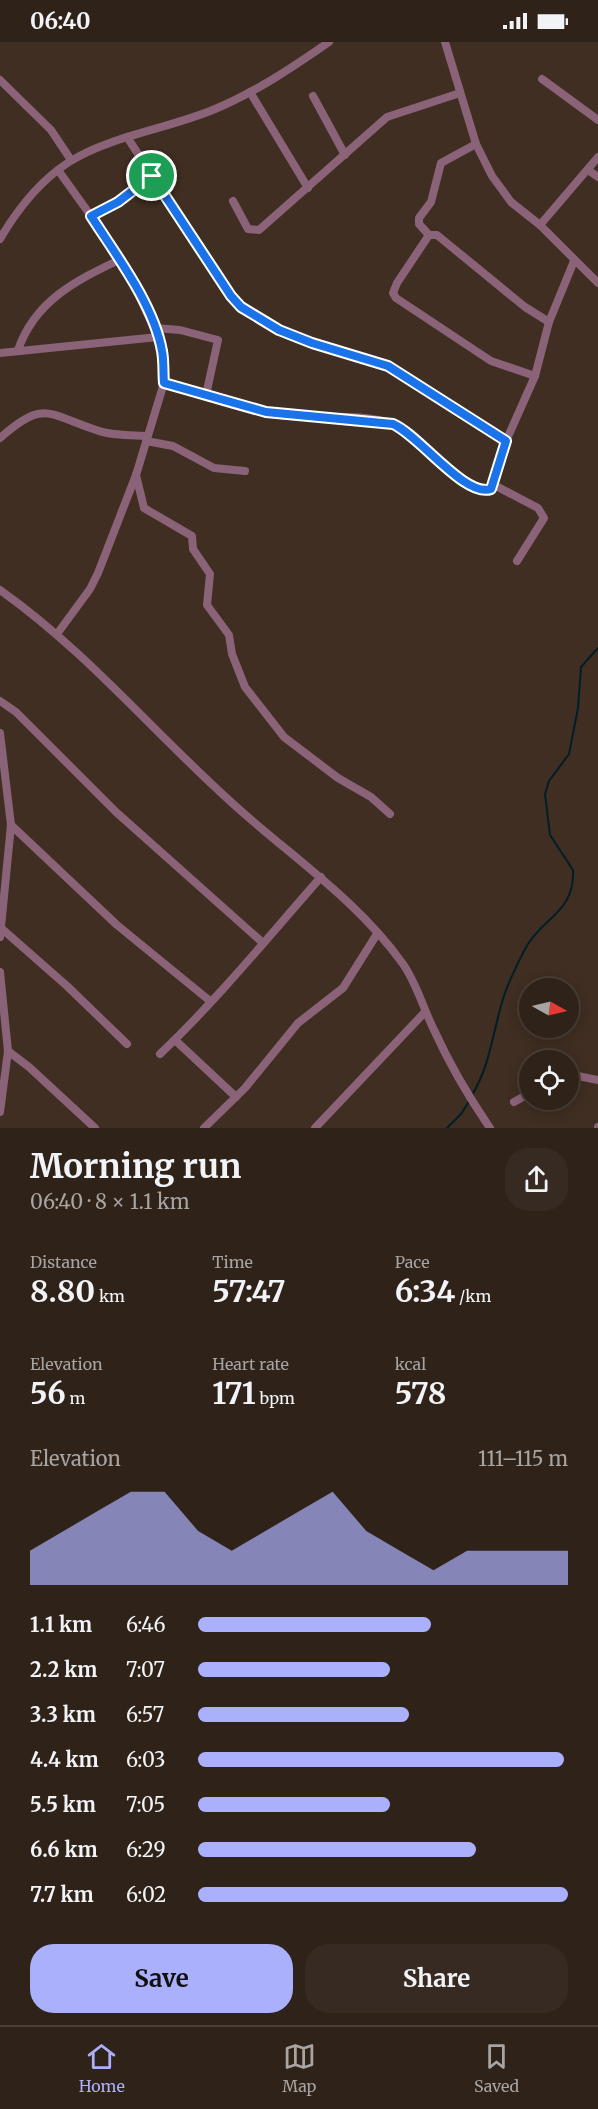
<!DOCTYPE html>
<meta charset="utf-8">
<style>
body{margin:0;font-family:Merriweather,serif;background:#372a22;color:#f1f3f6;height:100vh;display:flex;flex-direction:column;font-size:22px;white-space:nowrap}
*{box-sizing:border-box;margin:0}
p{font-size:20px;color:#a7a4a2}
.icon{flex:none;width:33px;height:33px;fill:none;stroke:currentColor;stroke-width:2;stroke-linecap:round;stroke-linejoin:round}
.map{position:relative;height:1086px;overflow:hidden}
.details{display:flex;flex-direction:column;background:#2f2219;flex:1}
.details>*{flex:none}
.needle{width:39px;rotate:98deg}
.controls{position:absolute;left:519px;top:936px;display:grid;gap:12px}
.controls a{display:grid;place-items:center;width:60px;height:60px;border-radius:50%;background:#2f2219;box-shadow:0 3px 15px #0003,0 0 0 2px #4a3f38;font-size:30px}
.pin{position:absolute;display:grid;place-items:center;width:51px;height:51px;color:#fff;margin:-26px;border:3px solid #fff;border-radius:50%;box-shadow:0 2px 6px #0007}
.round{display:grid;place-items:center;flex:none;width:63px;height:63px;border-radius:24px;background:#372a22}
.summary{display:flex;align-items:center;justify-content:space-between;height:102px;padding:0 30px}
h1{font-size:33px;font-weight:700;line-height:45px}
.figures{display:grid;grid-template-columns:repeat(3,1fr);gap:9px;height:102px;padding:6px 30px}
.figures div{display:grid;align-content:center}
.figures b{font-size:30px;font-weight:700}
.figures small{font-size:16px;font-weight:400}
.figures p{font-size:16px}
.chart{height:168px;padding:12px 30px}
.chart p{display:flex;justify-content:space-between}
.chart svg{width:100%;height:108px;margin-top:6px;fill:#aab0fb;opacity:.7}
.primary-button{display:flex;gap:12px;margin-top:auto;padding:12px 30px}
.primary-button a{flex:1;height:69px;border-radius:24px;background:#aab0fb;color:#111;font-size:24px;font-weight:700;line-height:69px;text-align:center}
.primary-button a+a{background:#372a22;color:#f1f3f6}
ul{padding:0 30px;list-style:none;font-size:20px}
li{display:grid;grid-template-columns:96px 72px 1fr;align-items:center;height:45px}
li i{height:15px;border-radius:8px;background:#aab0fb}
.status{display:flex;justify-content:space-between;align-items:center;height:42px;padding:0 30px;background:#2f2219;direction:ltr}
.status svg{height:16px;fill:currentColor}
.dock{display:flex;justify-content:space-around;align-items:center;height:84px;border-top:2px solid #4a3f38;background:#2f2219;font-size:16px;color:#a7a4a2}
.dock a{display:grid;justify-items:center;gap:3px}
.dock .on{color:#aab0fb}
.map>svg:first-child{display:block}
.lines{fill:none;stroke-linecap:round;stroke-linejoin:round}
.stream{stroke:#001e29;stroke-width:2}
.street{stroke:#8a6378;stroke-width:8}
.route-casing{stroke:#fff;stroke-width:12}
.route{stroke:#1a73e8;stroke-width:8}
</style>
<div class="status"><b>06:40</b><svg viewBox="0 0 49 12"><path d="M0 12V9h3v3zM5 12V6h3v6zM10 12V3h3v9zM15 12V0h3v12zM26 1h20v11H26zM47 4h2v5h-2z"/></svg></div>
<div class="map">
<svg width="598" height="1086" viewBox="0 0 598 1086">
<rect width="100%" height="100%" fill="#3f2e21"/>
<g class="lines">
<g class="stream">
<path d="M 472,1053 C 490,1024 493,989 503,957 C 508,940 517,923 525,907 C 542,875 575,871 573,828 L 550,793 L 545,752 L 549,739 L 569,712 L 578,666 L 581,625 L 598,606"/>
<path d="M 447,1086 L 461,1072 L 470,1058"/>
</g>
<g class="street">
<path d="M 445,0 L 476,102 L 492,134 L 511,160 L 540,183 L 598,241"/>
<path d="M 542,37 L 598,78"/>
<path d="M 0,38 L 51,88 L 71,118"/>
<path d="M 250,50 L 308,146"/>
<path d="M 313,54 L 345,113"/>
<path d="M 127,95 L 231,254 L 241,265 L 279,288 L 312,301 L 388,324 L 506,399"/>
<path d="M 476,102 L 441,121 L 431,160 L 419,176 L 419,182 L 429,193 L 437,193 L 525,265 L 549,280"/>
<path d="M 588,128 L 598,135"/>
<path d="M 233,159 L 248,187 L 259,188 L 387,75 L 460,51"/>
<path d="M 91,174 L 118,160 L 152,134"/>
<path d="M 540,183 L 598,115"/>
<path d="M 429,193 L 397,241 L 393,251 L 396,256 L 491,319 L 535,334"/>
<path d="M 0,197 C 17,168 41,138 69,120 C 110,94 171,86 215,67 C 256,50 293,25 329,0"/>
<path d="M 155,286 L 180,288 L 218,298 L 206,353"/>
<path d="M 18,308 C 35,259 75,239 119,218"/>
<path d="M 0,311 L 158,295"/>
<path d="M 164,341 C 201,352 240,368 278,373 C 316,378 360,369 396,383 C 426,395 454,449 488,448 L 494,443 L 506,399 L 535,334 L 549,280 L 574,219"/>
<path d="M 0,396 C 44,357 47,372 96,388 C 112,394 131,393 147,394"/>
<path d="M 146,399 L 173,404 L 214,426 L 245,429"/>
<path d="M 136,433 L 144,466 L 192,494 L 193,507 L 210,532 L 207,563 L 229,593 L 232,612 L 245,645 L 284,695 L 338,736 L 371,755 L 390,772"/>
<path d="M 494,443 L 538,466 L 544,476 L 517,519"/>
<path d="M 0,548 C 92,613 163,702 248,775 C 302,822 361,863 403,922 C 417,942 423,966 434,988 C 450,1023 468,1054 490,1086"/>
<path d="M 57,592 L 90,547 L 98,531 L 136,433 L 164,341 L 163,310 L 158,295 L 134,243 L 91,174 L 58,128"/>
<path d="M 0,659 L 16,670 L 116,770 L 263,901"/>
<path d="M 0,691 L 11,783 L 0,895"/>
<path d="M 11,783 L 117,883 L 210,959"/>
<path d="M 1,886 L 67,944 L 127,1002"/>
<path d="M 0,930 L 8,1009 L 0,1070"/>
<path d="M 175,998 L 236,1055"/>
<path d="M 8,1009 L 29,1025 L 95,1086"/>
<path d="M 160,1012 C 218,957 268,895 321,835"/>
<path d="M 568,1032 L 598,1038"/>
<path d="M 514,1060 L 530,1051"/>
<path d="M 204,1086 L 245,1046 L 298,981 L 343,946 L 377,892"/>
<path d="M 315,1086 L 425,970"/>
<path d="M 598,1086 L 598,1085"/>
</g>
</g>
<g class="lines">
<defs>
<path id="route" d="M 152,134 L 231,254 L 241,265 L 279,288 L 312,301 L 388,324 L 506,399 L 491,447 C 465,456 419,393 393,382 L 266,370 L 164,341 C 163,330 164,319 162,309 C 154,263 116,213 91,174 L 118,160 Z"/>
</defs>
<use href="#route" class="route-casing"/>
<use href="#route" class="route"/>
</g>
</svg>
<div class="controls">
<a><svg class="needle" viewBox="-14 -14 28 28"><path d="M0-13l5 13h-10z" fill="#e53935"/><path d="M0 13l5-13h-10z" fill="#a7a4a2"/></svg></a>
<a><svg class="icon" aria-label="locate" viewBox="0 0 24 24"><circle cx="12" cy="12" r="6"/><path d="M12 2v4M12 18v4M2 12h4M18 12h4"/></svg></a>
</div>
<div class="pin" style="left:152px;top:134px;background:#1e9e55"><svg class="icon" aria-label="arrive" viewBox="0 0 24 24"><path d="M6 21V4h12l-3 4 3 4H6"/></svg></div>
</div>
<section class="details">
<div class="summary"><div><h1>Morning run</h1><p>06:40 · 8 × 1.1 km</p></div><a class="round"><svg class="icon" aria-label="share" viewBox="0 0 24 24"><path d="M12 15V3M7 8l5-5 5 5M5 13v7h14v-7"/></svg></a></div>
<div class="figures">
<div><p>Distance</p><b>8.80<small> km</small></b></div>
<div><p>Time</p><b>57:47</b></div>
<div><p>Pace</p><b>6:34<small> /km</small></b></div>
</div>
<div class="figures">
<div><p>Elevation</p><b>56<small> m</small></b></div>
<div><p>Heart rate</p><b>171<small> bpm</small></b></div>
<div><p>kcal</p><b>578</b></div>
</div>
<div class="chart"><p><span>Elevation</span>111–115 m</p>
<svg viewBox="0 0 160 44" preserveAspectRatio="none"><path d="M0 44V30L10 22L20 14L30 6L40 6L50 22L60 30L70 22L80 14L90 6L100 22L110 30L120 38L130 30L140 30L150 30L160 30V44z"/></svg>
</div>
<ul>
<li><b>1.1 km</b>6:46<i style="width:63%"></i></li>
<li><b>2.2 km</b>7:07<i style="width:52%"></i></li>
<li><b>3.3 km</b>6:57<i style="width:57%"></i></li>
<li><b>4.4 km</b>6:03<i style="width:99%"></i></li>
<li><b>5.5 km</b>7:05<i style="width:52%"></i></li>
<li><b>6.6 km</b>6:29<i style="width:75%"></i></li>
<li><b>7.7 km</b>6:02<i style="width:100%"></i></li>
</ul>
<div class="primary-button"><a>Save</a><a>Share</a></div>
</section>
<nav class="dock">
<a class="on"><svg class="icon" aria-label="home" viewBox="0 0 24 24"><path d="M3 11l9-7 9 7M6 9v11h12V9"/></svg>Home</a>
<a><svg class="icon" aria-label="map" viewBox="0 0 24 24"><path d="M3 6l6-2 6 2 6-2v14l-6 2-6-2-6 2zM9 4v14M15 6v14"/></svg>Map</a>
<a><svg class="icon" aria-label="saved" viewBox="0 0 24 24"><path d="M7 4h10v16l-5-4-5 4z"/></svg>Saved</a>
</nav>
